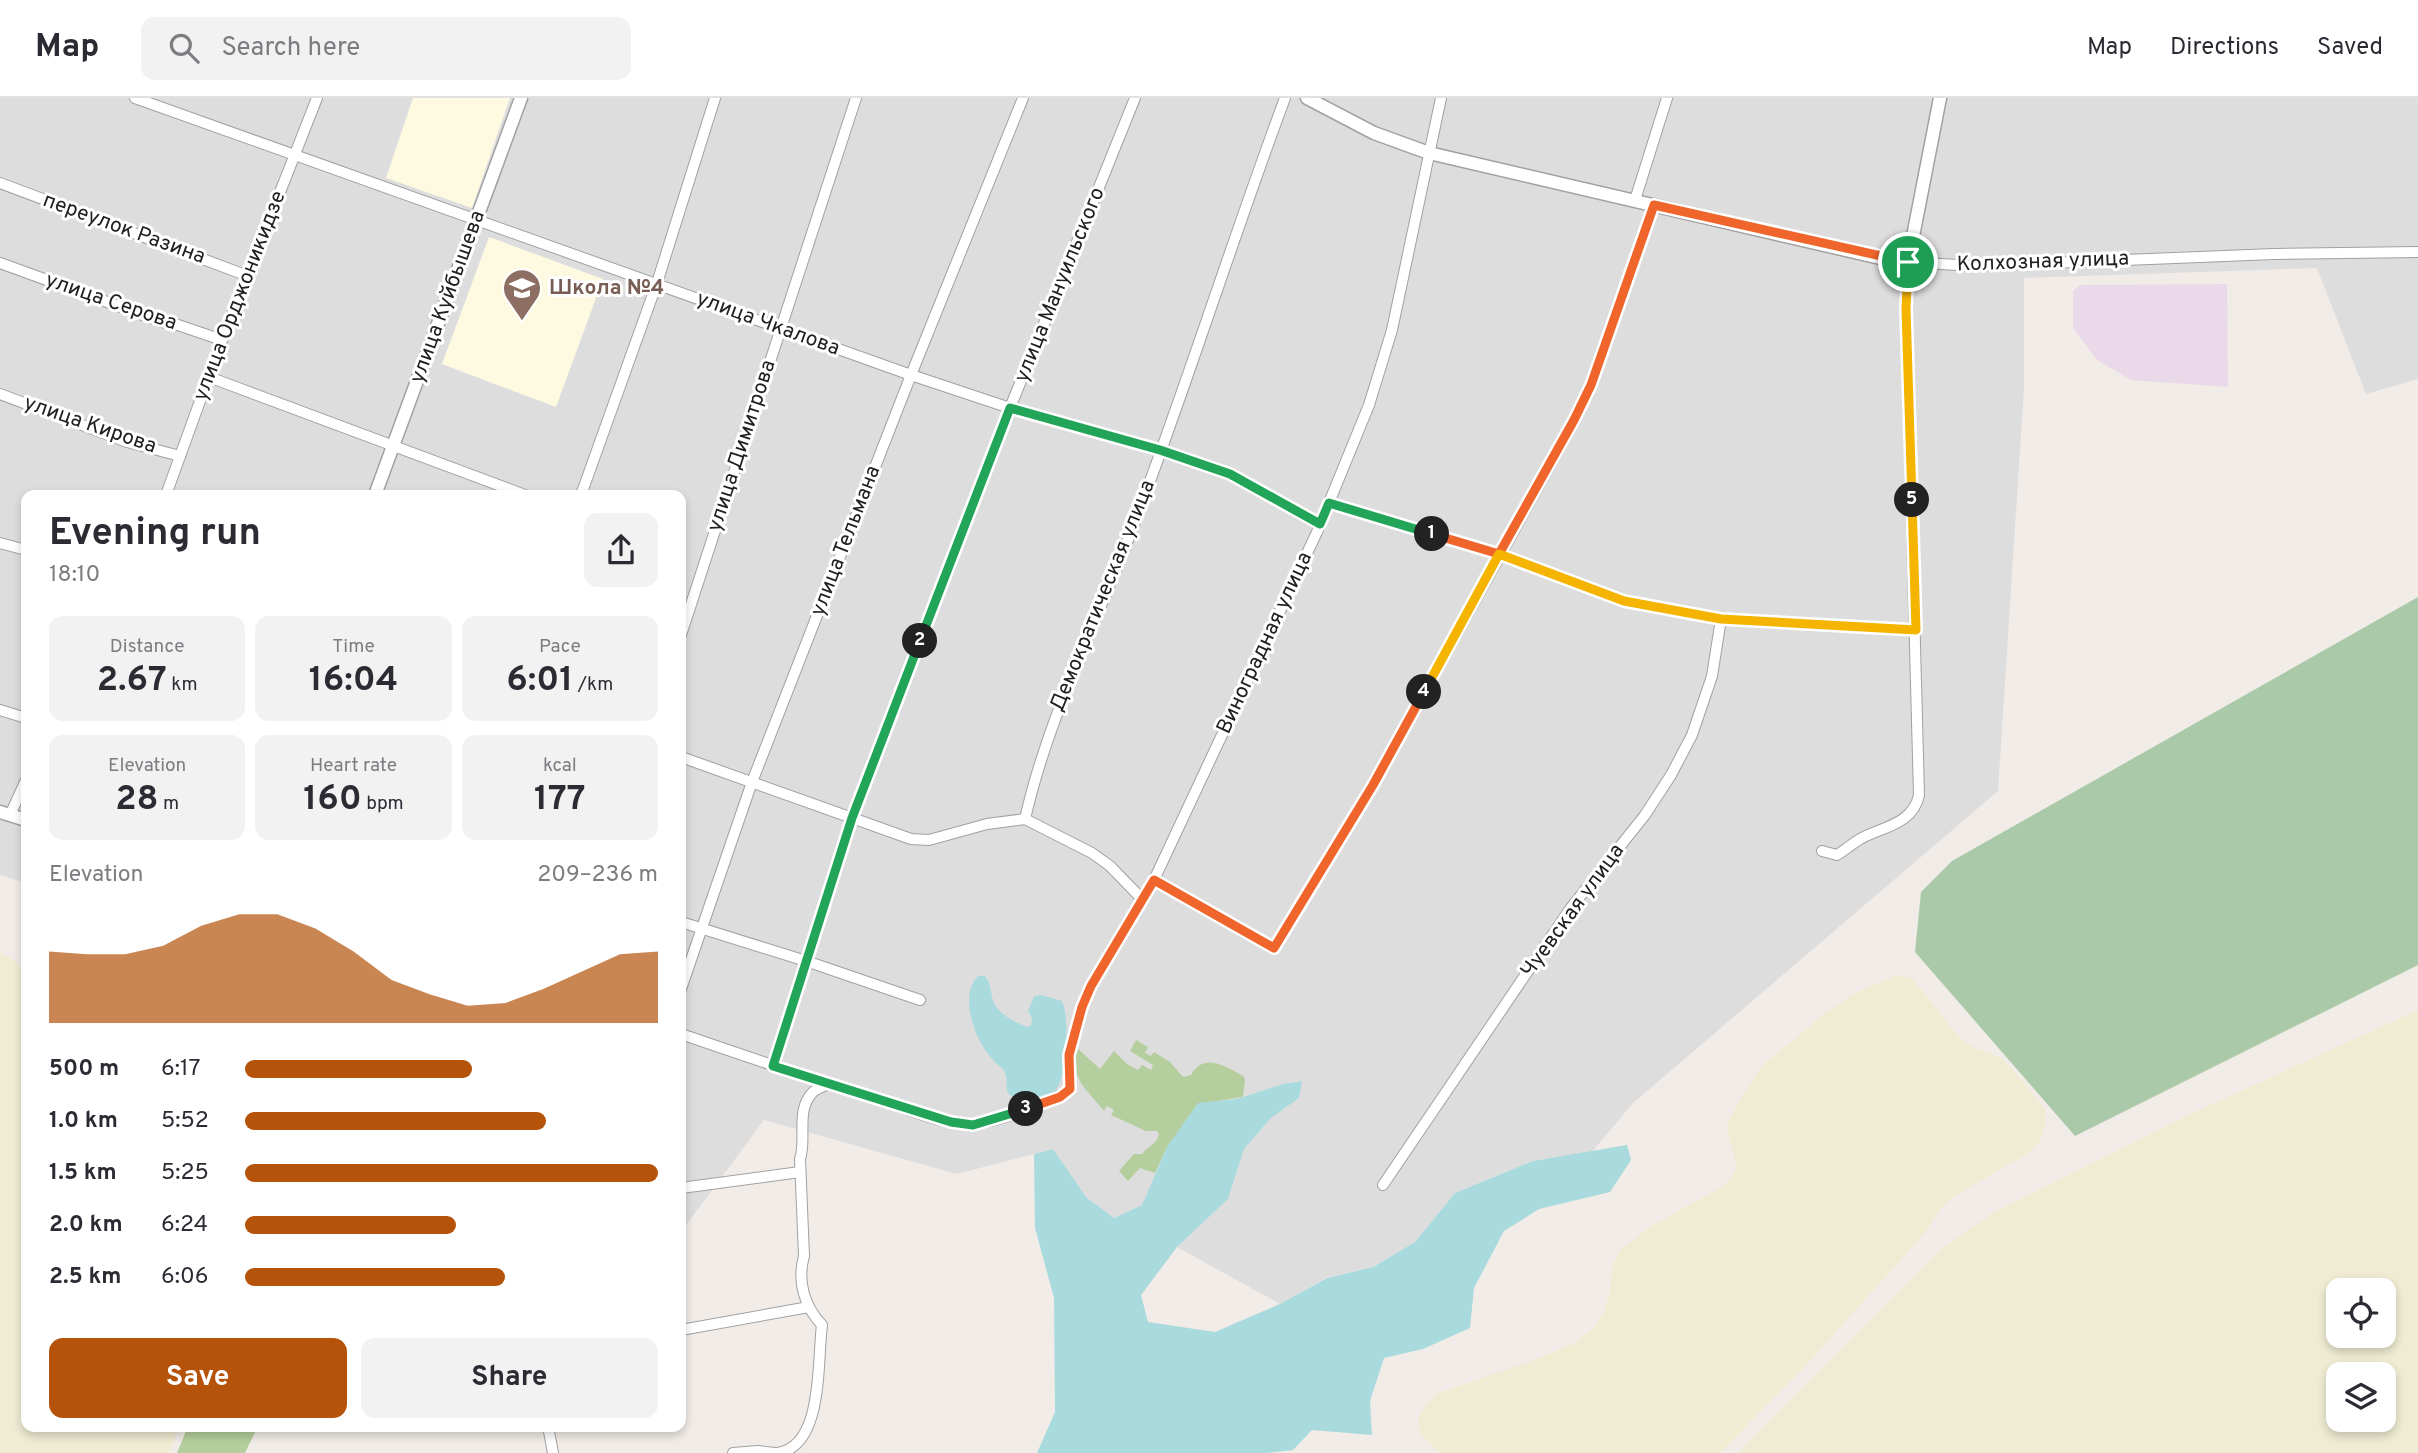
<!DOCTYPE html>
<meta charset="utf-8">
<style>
body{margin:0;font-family:Overpass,sans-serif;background:#f2f2f3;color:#2b2b33;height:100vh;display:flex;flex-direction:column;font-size:26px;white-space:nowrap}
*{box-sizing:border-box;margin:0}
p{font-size:23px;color:#7c7c81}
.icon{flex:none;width:38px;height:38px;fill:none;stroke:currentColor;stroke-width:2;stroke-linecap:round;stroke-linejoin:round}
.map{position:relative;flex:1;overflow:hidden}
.side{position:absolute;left:21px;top:392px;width:665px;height:942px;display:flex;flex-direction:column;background:#fff;border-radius:14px;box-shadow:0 4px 10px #0003}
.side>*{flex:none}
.controls{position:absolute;left:2326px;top:1180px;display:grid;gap:14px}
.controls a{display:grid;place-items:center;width:70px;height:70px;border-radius:14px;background:#fff;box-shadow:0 4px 10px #0003;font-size:35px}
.pin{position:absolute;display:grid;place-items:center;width:60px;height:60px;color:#fff;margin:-30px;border:4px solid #fff;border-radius:50%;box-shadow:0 2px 7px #0007}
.km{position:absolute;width:35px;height:35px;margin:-18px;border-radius:50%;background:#222;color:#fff;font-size:19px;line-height:35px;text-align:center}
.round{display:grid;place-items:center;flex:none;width:74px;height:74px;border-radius:14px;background:#f2f2f3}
.overview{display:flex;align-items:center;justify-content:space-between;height:119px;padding:0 28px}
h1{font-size:38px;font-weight:700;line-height:52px}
.metrics{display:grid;grid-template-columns:repeat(3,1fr);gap:10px;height:119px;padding:7px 28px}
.metrics div{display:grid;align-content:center;border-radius:14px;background:#f2f2f3;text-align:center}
.metrics b{font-size:35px;font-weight:700}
.metrics small{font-size:19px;font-weight:400}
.metrics p{font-size:19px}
.chart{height:196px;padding:14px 28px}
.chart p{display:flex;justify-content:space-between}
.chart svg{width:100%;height:126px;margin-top:7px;fill:#b45309;opacity:.7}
.action{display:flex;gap:14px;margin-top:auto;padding:14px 28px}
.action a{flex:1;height:80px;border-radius:14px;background:#b45309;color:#fff;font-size:28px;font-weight:700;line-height:80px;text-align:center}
.action a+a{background:#f2f2f3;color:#2b2b33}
ul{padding:0 28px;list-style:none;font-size:23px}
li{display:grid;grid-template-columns:112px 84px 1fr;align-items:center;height:52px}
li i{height:18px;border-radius:9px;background:#b45309}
header{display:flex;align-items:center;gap:42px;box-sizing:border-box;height:98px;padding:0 35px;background:#fff;border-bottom:2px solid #e1e1e2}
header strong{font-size:33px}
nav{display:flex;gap:38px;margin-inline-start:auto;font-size:24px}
.search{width:490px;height:63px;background:#f2f2f3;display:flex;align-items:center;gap:18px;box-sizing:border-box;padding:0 24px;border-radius:14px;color:#7c7c81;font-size:26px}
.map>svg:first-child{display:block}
.residential{fill:#deddde}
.industrial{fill:#ead9e9}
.education{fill:#fefae2}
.farmland{fill:#efecd3;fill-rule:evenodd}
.forest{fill:#b4cf9d}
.cemetery{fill:#a9c9a9}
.water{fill:#a9dadd}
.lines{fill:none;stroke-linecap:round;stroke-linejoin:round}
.minor-casing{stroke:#a1a1a1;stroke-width:12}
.tertiary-casing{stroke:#a1a1a1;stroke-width:15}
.minor{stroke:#fff;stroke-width:10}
.tertiary{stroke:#fff;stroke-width:12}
.split-1-casing{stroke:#fff;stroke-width:14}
.split-2-casing{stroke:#fff;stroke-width:14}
.split-3-casing{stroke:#fff;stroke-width:14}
.split-4-casing{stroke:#fff;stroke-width:14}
.split-5-casing{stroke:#fff;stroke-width:14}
.split-6-casing{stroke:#fff;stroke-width:14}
.split-1{stroke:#f0652b;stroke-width:9}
.split-2{stroke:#22a559;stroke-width:9}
.split-3{stroke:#22a559;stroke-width:9}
.split-4{stroke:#f0652b;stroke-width:9}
.split-5{stroke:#f5b400;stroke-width:9}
.split-6{stroke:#f5b400;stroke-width:9}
.labels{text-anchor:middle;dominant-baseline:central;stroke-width:6;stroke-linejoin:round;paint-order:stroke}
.street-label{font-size:21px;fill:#202020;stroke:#fff}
.education-label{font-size:21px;font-weight:bold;fill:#785e54;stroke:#fff;text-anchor:start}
</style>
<header>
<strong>Map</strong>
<div class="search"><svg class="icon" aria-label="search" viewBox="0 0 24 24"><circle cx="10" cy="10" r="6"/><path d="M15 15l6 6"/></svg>Search here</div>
<nav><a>Map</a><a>Directions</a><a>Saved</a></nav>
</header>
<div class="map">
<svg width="2418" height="1355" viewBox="0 0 2418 1355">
<rect width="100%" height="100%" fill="#f1ece7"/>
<path class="residential" d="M 0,0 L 2418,0 L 2418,281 L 2366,296 L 2317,170 L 2024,180 L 2024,290 L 1998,693 L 1633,1005 L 1592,1054 L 1533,1063 L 1455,1095 L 1415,1144 L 1372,1169 L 1326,1180 L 1280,1206 L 1177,1149 L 1228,1101 L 1244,1051 L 1271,1020 L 1299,1000 L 1301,983 L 1283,986 L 1237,1001 L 1198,1006 L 1167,1049 L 1142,1107 L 1114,1120 L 1087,1100 L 1053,1051 L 957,1076 L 764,1022 L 681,1134 L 681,397 L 26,397 L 26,785 L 0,777 Z"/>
<path class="industrial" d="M 2227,186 L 2228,289 L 2131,282 L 2097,262 L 2073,230 L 2073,193 L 2081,187 Z"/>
<g class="education">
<path d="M 413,0 L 510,0 L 472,110 L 386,80 Z"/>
<path d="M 489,139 L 603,181 L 556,309 L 442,266 Z"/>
</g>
<g class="farmland">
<path d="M 0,854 L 12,861 L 26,875 L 26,1001 L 24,1033 L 26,1043 L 26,1328 L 179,1328 L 169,1355 L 0,1355 Z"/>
<path d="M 1896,877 L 1912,880 L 1958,938 L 1974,950 L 1992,956 L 2005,963 L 2038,1002 L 2045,1012 L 2045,1027 L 2040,1043 L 2032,1053 L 1955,1098 L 1942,1109 L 1924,1136 L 1799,1275 L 1720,1355 L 1440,1355 L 1420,1335 L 1418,1321 L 1425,1308 L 1438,1295 L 1526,1265 L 1573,1246 L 1592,1231 L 1603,1217 L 1609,1197 L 1613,1167 L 1621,1151 L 1650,1129 L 1725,1087 L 1735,1074 L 1736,1064 L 1727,1034 L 1729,1023 L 1742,998 L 1762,968 L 1824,916 L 1855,895 Z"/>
<path d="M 2418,912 L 2418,1355 L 1738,1355 L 1941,1151 L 1991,1116 L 2186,1018 ZM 2338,1192 L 2384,1192 L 2384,1237 L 2338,1237 ZM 2338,1276 L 2384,1276 L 2384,1321 L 2338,1321 Z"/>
</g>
<g class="forest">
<path d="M 1136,942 L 1148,949 L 1145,955 L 1151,958 L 1154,954 L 1170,964 L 1183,979 L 1191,977 C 1204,954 1225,968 1243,978 L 1245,981 L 1243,999 L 1198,1006 L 1167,1049 L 1155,1075 L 1140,1070 L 1128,1083 L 1119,1073 L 1134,1056 L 1142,1056 C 1147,1049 1158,1045 1159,1036 L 1157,1033 L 1146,1033 L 1111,1017 L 1114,1012 L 1107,1008 L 1104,1013 C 1084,988 1072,984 1075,948 L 1100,971 L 1114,953 L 1127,966 L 1138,972 L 1142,967 L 1151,972 L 1153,967 L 1130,953 Z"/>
<path d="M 188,1328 L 258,1328 L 245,1355 L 177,1355 Z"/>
</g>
<path class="cemetery" d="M 2418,499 L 2418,867 L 2075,1038 L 1915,854 L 1921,794 L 1952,763 Z"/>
<g class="water">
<path d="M 978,878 L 985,878 C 992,887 990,895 994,905 C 1000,918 1016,924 1027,929 L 1031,927 L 1032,921 L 1028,913 L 1034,898 L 1041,897 L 1062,903 C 1070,919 1068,984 1053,995 C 1042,1002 1026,1001 1014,1002 L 1007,993 C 1006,986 1008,978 1003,971 C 1001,969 997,967 995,964 C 977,947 957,899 978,878 Z"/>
<path d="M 1302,983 L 1299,1000 L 1271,1020 L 1244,1051 L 1228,1101 L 1177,1149 L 1141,1197 L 1148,1224 L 1215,1234 L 1280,1206 L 1327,1180 L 1373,1169 L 1415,1144 L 1455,1095 L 1533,1063 L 1627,1047 L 1631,1062 L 1610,1094 L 1539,1111 L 1504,1133 L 1474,1190 L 1470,1230 L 1423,1251 L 1384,1260 L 1370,1303 L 1372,1337 L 1312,1332 L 1293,1352 L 1268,1355 L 1037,1355 L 1055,1314 L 1054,1200 L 1035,1130 L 1034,1056 L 1053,1051 L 1087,1100 L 1114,1120 L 1142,1107 L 1167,1049 L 1198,1005 L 1237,1001 L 1283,986 Z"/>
</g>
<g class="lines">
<defs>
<g id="minor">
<path d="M 135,0 L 911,277 L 1010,310 L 1160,352 L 1230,376 L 1320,427"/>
<path d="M 0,85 L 248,178"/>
<path d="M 1635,102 L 1667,0"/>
<path d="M 0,165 L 162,224 L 178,227 L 222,242"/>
<path d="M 209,279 L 525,397"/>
<path d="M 0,296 L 127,344 L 180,358"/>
<path d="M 166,397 L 222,242 L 317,0"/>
<path d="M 581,397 L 657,185 L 715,0"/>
<path d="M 1329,405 L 1499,456 L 1624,503 L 1721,521 L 1916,532"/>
<path d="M 0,445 L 26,452"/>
<path d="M 681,537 L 856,0"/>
<path d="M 0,612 L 26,620"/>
<path d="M 681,659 L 911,741 L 929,742 L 987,726 L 1025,721 L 1092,755 L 1110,768 L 1141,800"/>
<path d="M 10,717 L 26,682"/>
<path d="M 1025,721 C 1048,619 1096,526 1133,429 C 1187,287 1232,142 1285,0"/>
<path d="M 1822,753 L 1837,757 C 1845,752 1852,746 1860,741 C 1881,729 1913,727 1919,697 L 1906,211 L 1908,164 L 1974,168 L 2274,156 L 2418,154"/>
<path d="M 1154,782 L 1274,850 L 1373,687 L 1575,322 L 1591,287 L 1654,107"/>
<path d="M 681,824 L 806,863 L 920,902"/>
<path d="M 681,891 L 752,684 L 911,277 L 1023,0"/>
<path d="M 681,936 C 748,959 815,982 883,1003 C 911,1012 941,1026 970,1026 C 990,1027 1054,1003 1070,991 L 1069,957 L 1082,909 L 1091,888 L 1154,782 L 1317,434 L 1369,307 L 1392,232 L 1441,0"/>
<path d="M 773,967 L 852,720 L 1010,310 L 1135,0"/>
<path d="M 1383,1087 L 1570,811 L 1645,717 L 1671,677 L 1692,637 L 1712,578 L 1721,521"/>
<path d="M 681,1090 L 800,1074"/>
<path d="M 681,1232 L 809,1209"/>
<path d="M 548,1328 L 553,1355"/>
<path d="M 733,1355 L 758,1353 L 775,1355"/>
<path d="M 777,1355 C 824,1349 817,1263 822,1227 C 804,1208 797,1183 804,1158 L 800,1061 C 807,1040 795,1012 813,994 C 816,991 824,988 828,986"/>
</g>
<g id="tertiary">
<path d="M 1307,0 L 1374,35 L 1429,55 L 1880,160 L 1908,164 L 1940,0"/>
<path d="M 375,397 L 521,0"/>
<path d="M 0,714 L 26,722"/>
</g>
</defs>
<use href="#minor" class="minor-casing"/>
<use href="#tertiary" class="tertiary-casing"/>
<use href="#minor" class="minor"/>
<use href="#tertiary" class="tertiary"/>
</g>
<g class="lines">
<defs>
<path id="split-1" d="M 1432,436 L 1499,456 L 1574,322 L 1591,287 L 1654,107 L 1908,164"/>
<path id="split-2" d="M 920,543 L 1010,310 L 1160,352 L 1230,376 L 1320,426 L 1329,405 L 1432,436"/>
<path id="split-3" d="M 920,543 L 852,720 L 773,968 L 951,1024 L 973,1027 L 1026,1011"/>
<path id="split-4" d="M 1026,1011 L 1060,999 L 1070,991 L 1069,957 L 1082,909 L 1091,888 L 1154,782 L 1274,850 L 1373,687 L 1424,594"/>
<path id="split-5" d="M 1424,594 L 1499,456 L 1624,503 L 1721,521 L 1916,532 L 1912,402"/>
<path id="split-6" d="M 1908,164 L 1906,211 L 1912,402"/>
</defs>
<use href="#split-1" class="split-1-casing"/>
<use href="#split-2" class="split-2-casing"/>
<use href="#split-3" class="split-3-casing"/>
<use href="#split-4" class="split-4-casing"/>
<use href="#split-5" class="split-5-casing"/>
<use href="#split-6" class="split-6-casing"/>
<use href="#split-1" class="split-1"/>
<use href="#split-2" class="split-2"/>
<use href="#split-3" class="split-3"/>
<use href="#split-4" class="split-4"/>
<use href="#split-5" class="split-5"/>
<use href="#split-6" class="split-6"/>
</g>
<defs>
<symbol id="school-pin" viewBox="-11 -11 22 30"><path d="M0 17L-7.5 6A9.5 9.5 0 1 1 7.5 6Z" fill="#8d6e63" stroke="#fff"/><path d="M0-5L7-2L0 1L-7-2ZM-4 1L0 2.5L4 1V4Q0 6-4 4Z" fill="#fff"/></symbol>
</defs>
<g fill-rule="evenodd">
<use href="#school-pin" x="500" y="168" width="44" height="60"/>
</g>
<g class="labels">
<g class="street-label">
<text transform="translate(124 131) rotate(20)">переулок Разина</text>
<text transform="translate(2043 164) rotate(-2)">Колхозная улица</text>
<text transform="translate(1060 187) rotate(-68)">улица Мануильского</text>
<text transform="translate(240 198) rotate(-69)">улица Орджоникидзе</text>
<text transform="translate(448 199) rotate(-70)">улица Куйбышева</text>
<text transform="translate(111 204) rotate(19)">улица Серова</text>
<text transform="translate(768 226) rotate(20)">улица Чкалова</text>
<text transform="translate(90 327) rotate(19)">улица Кирова</text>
<text transform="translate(742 348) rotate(-72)">улица Димитрова</text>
<text transform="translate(846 443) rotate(-69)">улица Тельмана</text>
<text transform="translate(1103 498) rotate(-68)">Демократическая улица</text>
<text transform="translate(1265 545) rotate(-65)">Виноградная улица</text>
<text transform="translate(1573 813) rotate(-54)">Чуевская улица</text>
</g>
<g class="education-label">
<text x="549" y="190">Школа №4</text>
</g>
</g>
</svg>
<div class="controls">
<a><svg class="icon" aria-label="locate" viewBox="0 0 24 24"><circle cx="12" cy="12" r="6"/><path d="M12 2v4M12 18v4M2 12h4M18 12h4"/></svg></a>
<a><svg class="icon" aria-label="layers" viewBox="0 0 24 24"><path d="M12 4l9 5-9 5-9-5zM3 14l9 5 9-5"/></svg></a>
</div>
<div class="pin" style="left:1908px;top:164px;background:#1e9e55"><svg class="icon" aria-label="arrive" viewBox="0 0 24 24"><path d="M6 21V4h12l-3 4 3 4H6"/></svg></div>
<b class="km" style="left:1432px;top:436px">1</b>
<b class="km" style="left:920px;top:543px">2</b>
<b class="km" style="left:1026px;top:1011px">3</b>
<b class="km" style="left:1424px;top:594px">4</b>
<b class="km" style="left:1912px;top:402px">5</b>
<section class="side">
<div class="overview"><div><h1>Evening run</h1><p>18:10</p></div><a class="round"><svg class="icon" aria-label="share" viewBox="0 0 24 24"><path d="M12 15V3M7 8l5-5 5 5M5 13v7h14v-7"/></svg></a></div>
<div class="metrics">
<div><p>Distance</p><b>2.67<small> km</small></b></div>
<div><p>Time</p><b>16:04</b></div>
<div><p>Pace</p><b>6:01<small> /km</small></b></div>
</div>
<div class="metrics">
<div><p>Elevation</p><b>28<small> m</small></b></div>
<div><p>Heart rate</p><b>160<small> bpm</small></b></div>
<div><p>kcal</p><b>177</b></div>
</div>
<div class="chart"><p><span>Elevation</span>209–236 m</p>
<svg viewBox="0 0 160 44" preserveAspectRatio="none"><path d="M0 44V19L10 20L20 20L30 17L40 10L50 6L60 6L70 11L80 19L90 29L100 34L110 38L120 37L130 32L140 26L150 20L160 19V44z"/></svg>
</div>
<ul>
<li><b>500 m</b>6:17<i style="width:55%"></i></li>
<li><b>1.0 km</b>5:52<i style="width:73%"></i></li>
<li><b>1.5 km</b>5:25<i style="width:100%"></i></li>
<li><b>2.0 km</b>6:24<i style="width:51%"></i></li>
<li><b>2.5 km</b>6:06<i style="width:63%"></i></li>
</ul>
<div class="action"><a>Save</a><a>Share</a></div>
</section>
</div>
